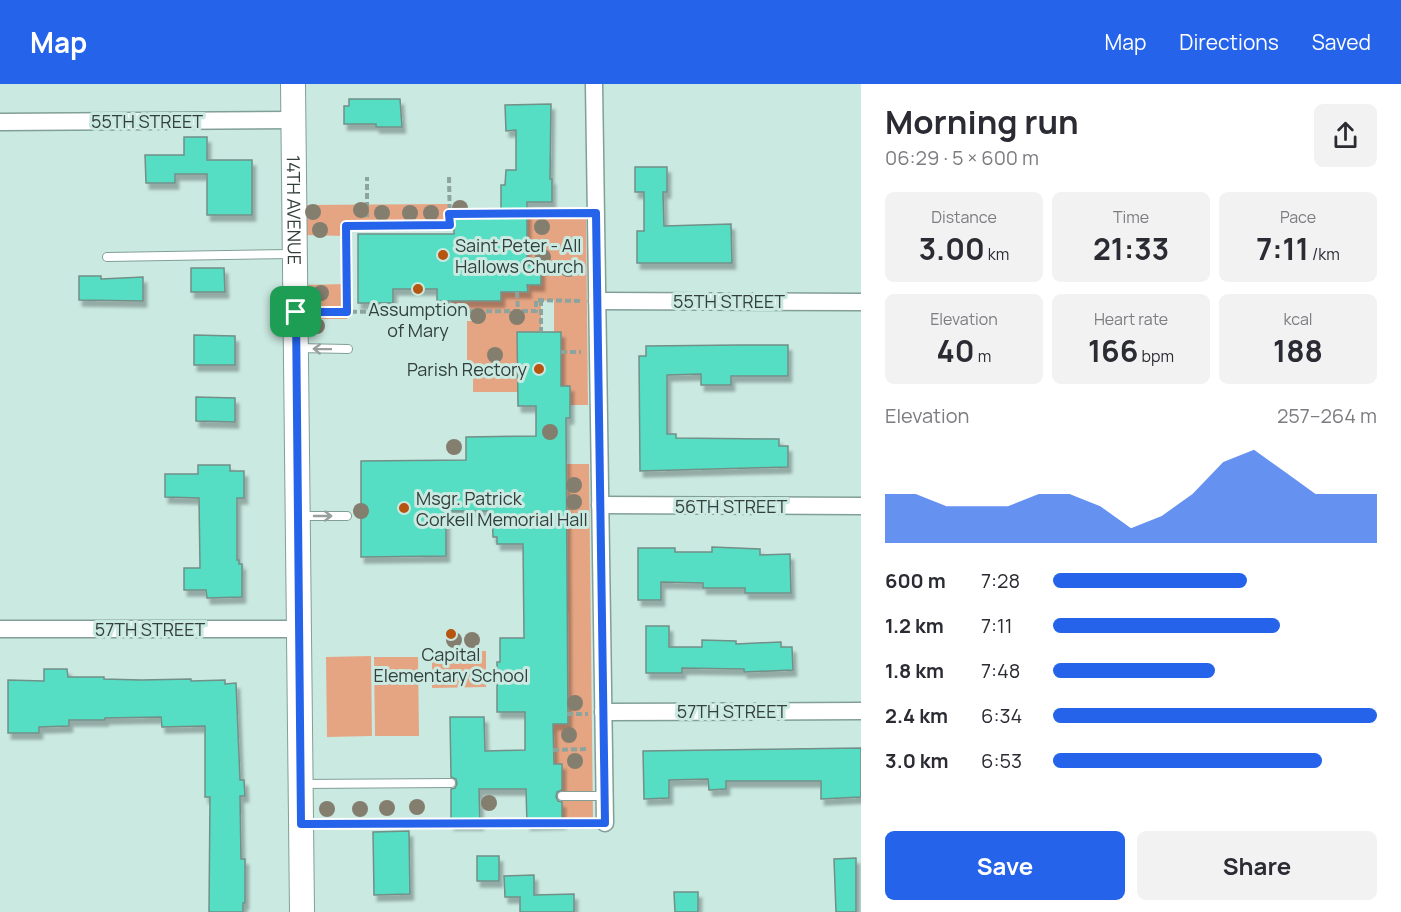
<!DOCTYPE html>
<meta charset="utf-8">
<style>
body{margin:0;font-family:Manrope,sans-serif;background:#f2f2f3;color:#2b2b33;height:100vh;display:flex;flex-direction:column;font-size:22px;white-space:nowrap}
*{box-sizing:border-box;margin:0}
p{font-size:20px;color:#7c7c81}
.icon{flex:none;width:33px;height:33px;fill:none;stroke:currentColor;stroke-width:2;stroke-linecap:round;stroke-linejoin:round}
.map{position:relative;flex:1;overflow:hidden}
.drawer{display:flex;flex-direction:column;background:#fff;width:540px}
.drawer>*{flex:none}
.pin{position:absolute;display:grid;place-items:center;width:51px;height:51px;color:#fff;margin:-26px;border-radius:12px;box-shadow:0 3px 9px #0006}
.round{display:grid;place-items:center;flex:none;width:63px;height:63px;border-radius:9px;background:#f2f2f3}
.head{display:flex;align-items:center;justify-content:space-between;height:102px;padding:0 24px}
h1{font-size:33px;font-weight:700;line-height:45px}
.stats{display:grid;grid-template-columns:repeat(3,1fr);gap:9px;height:102px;padding:6px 24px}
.stats div{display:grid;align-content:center;border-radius:9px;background:#f2f2f3;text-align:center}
.stats b{font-size:30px;font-weight:700}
.stats small{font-size:16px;font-weight:400}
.stats p{font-size:16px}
.chart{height:168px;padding:12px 24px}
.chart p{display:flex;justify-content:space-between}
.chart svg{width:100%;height:108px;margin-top:6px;fill:#2563eb;opacity:.7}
.primary-button{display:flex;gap:12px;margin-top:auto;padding:12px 24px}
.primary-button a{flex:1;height:69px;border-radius:9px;background:#2563eb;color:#fff;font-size:24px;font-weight:700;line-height:69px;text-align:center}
.primary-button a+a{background:#f2f2f3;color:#2b2b33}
ul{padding:0 24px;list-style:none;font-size:20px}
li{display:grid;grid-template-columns:96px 72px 1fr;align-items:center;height:45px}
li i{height:15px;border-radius:8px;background:#2563eb}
header{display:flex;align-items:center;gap:36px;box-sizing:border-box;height:84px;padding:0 30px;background:#2563eb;color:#fff}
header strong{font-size:28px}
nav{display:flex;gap:33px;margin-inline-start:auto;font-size:21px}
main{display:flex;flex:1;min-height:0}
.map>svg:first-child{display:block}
.green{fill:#e5a583}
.building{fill:#54dec3;stroke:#728f88;stroke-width:1.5;filter:url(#shadow)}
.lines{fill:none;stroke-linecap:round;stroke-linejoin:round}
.lane-casing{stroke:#819f97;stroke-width:10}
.street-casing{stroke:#819f97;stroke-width:19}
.secondary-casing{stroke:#819f97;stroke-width:26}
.path{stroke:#8da49e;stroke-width:4;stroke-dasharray:6 3;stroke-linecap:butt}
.lane{stroke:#fff;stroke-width:8}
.street{stroke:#fff;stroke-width:16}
.secondary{stroke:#fff;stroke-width:24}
.tree{fill:#847e6f}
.oneway{stroke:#999f9e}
.route-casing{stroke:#fff;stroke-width:12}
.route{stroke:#2563eb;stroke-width:8}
.poi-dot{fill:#b5550f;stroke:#cae9e1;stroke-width:2}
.labels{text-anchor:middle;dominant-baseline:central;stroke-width:6;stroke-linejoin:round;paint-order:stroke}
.street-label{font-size:18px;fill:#333f3c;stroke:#cae9e1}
.poi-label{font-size:18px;fill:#333f3c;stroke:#cae9e1;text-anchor:start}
</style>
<header>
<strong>Map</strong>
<nav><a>Map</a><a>Directions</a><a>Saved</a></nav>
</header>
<main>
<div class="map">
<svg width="861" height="828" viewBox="0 0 861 828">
<defs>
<filter id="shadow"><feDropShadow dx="3.5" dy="6" stdDeviation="1.5" flood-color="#0004"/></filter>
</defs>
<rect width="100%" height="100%" fill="#cae9e1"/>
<g class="green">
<path d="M 449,120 L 450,142 L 347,142 L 346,152 L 303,151 L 303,121 Z"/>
<path d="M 466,125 L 553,125 L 553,129 L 586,129 L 588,321 L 570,321 L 570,302 L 561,302 L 561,249 L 554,248 L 554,216 L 541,217 L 541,248 L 517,249 L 518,308 L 473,308 L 473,283 L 467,282 L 467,237 L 473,237 L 473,227 L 452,227 L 452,217 L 501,208 L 527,208 L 527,201 L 541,200 L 541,181 L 527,181 L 527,146 L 498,146 L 498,134 L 466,134 Z"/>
<path d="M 346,200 L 347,235 L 304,235 L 304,201 Z"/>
<path d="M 565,380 L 589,380 L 593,738 L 562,739 L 562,680 L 553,680 L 553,640 Z"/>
<path d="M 486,567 L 486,603 L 432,604 L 432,568 Z"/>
<path d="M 371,572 L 372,652 L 327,653 L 326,573 Z"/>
<path d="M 374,573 L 418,573 L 419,652 L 375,652 Z"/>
</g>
<g class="building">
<path d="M 349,15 L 400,15 L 402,43 L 376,43 L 376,40 L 344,40 L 344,22 L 349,22 Z"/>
<path d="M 551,20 L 550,95 L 552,95 L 552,118 L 527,118 L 527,181 L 541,181 L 541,201 L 527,201 L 528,208 L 501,208 L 501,217 L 437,217 L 437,205 L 393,205 L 393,219 L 358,219 L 358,150 L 454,150 L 454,135 L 501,134 L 501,101 L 505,101 L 506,86 L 516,86 L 516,46 L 506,47 L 505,21 Z"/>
<path d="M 184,53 L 207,53 L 207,76 L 252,76 L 252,131 L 207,131 L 207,90 L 175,90 L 175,99 L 146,99 L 145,71 L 184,71 Z"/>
<path d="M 635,83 L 667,83 L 667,108 L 663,108 L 664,142 L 731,140 L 732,179 L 637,179 L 637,147 L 644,147 L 644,108 L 635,108 Z"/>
<path d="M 191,184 L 224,184 L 225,208 L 191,208 Z"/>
<path d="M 79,192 L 101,192 L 101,195 L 143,193 L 143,217 L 79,216 Z"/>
<path d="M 517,248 L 561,248 L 561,302 L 570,302 L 570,334 L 566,334 L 568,640 L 553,640 L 554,680 L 562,680 L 562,706 L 557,708 L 556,713 L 558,717 L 562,718 L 562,739 L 527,740 L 526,705 L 479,705 L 480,740 L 451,740 L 451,705 L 455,704 L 457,700 L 456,695 L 451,693 L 450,633 L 484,633 L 485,667 L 525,666 L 525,628 L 497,628 L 497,578 L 500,578 L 500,554 L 524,554 L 523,460 L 497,460 L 497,453 L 493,453 L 492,427 L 446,427 L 446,472 L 361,473 L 361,377 L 466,376 L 466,353 L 536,352 L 536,322 L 518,322 Z"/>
<path d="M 194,251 L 235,252 L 235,281 L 194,281 Z"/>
<path d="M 739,261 L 788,261 L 788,292 L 731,292 L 731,301 L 701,301 L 701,290 L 667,291 L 667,350 L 676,350 L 676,354 L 779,355 L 779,362 L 788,362 L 788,383 L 640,387 L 639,272 L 646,272 L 646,262 Z"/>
<path d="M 196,313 L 235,314 L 235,338 L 196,337 Z"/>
<path d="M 198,381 L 230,381 L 230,387 L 244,387 L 244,414 L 237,414 L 237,476 L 239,476 L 239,480 L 242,480 L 242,513 L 207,514 L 206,506 L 184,506 L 184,484 L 200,484 L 199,414 L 165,413 L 165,390 L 198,390 Z"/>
<path d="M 712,463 L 760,465 L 760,471 L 790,470 L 791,509 L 745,509 L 745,504 L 703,504 L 703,499 L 661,498 L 661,516 L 638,516 L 638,464 L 675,464 L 675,468 L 712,468 Z"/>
<path d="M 646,542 L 669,542 L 669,563 L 702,563 L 702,556 L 736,557 L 736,560 L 781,558 L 781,563 L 792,563 L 793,586 L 744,588 L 744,585 L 682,584 L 682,589 L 646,589 Z"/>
<path d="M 44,585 L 67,585 L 68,593 L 104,593 L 104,595 L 141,596 L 191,595 L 191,597 L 225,596 L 225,600 L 236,599 L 240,696 L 244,696 L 245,712 L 240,712 L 241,775 L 245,775 L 245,819 L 243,819 L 243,828 L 209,828 L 210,713 L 205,713 L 205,642 L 162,643 L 161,633 L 105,634 L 105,636 L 69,636 L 69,642 L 39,643 L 39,649 L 8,649 L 8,596 L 44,597 Z"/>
<path d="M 861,664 L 861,713 L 821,715 L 821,697 L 726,697 L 726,705 L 709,706 L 708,695 L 669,696 L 669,714 L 644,715 L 643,667 Z"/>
<path d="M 409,747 L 410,810 L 374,811 L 373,748 Z"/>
<rect x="477" y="772" width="22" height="25"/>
<path d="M 856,774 L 856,828 L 836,828 L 834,775 Z"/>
<path d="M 534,791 L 534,811 L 574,810 L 574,828 L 520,828 L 520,813 L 505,813 L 504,792 Z"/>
<path d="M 674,808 L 698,808 L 698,828 L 675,828 Z"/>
</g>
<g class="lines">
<defs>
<g id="lane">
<path d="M 107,173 L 292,170"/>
<path d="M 297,264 L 348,265"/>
<path d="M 299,432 L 347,432"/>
<path d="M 301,700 L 451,699"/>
<path d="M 562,712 L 604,712"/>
</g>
<g id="street">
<path d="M 594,0 L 605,739"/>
<path d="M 0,38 L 294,36"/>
<path d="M 597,217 L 861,218"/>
<path d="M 600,421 L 861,422"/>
<path d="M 0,545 L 299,545"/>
<path d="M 603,628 L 861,627"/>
</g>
<g id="secondary">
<path id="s1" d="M 293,0 L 302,828"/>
</g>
</defs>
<use href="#lane" class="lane-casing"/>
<use href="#street" class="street-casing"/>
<use href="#secondary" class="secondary-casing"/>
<g class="path">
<path d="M 449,130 L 581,129"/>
<path d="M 367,143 L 450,142 L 449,93"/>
<path d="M 517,208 L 518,227"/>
<path d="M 541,216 L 541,248"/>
<path d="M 315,228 L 536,227 L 536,216 L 581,217"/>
<path d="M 347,228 L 346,142 L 367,143 L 367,93"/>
<path d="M 561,268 L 581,268"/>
<path d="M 567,630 L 588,630"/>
<path d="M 553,666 L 588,665"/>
<path d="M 321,740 L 589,738"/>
</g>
<use href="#lane" class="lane"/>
<use href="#street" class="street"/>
<use href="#secondary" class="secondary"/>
</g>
<g class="tree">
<circle cx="460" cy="124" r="8"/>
<circle cx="361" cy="126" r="8"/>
<circle cx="313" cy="128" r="8"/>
<circle cx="382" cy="129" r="8"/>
<circle cx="410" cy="129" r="8"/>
<circle cx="431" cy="129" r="8"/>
<circle cx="542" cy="143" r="8"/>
<circle cx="320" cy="146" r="8"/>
<circle cx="543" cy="173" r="8"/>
<circle cx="568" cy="185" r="8"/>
<circle cx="321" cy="209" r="8"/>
<circle cx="478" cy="232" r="8"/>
<circle cx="517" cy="233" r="8"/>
<circle cx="317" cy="242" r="8"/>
<circle cx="495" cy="271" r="8"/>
<circle cx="550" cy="348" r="8"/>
<circle cx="454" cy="363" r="8"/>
<circle cx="574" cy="401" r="8"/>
<circle cx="574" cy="418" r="8"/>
<circle cx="361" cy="427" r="8"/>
<circle cx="454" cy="556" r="8"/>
<circle cx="472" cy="556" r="8"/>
<circle cx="575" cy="619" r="8"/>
<circle cx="569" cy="651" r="8"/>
<circle cx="575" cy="677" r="8"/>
<circle cx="489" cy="719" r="8"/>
<circle cx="417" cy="723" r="8"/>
<circle cx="387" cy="724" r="8"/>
<circle cx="327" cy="725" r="8"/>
<circle cx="360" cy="725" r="8"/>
</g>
<defs><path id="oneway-shaft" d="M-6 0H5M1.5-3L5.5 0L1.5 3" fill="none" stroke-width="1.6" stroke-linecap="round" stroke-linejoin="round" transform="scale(1.5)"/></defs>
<g class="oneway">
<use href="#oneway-shaft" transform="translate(322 265) rotate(-179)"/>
<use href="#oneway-shaft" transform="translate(323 432)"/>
</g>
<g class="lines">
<defs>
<path id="route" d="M 596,129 L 605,739 L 301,740 L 296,228 L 347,228 L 346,142 L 450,141 L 449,130 Z"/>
</defs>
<use href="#route" class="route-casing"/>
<use href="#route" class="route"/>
</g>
<g class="poi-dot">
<circle cx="443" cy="171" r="6"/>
<circle cx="418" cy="205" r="6"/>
<circle cx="539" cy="285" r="6"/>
<circle cx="404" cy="424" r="6"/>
<circle cx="451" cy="550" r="6"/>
</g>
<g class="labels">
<g class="street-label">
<text x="147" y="37">55TH STREET</text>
<text stroke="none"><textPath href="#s1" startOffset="126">14TH AVENUE</textPath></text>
<text x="729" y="217">55TH STREET</text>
<text x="731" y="422">56TH STREET</text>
<text x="150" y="545">57TH STREET</text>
<text x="732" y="627">57TH STREET</text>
</g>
<g class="poi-label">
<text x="455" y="161">Saint Peter - All<tspan x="455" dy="21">Hallows Church</tspan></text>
<text x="418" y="225" text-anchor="middle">Assumption<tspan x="418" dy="21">of Mary</tspan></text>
<text x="527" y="285" text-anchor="end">Parish Rectory</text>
<text x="416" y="414">Msgr. Patrick<tspan x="416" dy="21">Corkell Memorial Hall</tspan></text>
<text x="451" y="570" text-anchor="middle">Capital<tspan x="451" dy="21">Elementary School</tspan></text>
</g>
</g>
</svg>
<div class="pin" style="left:296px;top:228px;background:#1e9e55"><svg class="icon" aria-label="arrive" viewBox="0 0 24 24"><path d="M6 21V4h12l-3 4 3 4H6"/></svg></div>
</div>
<section class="drawer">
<div class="head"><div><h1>Morning run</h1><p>06:29 · 5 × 600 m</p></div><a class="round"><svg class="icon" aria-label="share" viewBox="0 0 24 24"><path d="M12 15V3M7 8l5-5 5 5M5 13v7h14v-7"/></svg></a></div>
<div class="stats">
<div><p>Distance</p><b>3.00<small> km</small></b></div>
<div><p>Time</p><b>21:33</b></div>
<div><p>Pace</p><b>7:11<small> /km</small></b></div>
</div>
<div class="stats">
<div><p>Elevation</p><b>40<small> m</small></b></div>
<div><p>Heart rate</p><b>166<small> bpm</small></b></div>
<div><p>kcal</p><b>188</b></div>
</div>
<div class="chart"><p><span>Elevation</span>257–264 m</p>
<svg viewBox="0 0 160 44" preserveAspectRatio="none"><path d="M0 44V24L10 24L20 29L30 29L40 29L50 24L60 24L70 29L80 38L90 33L100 24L110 11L120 6L130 15L140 24L150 24L160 24V44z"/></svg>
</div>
<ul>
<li><b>600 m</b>7:28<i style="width:60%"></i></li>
<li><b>1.2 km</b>7:11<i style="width:70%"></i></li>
<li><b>1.8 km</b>7:48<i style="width:50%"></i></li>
<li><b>2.4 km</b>6:34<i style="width:100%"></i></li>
<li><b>3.0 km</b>6:53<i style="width:83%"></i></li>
</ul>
<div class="primary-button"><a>Save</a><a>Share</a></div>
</section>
</main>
